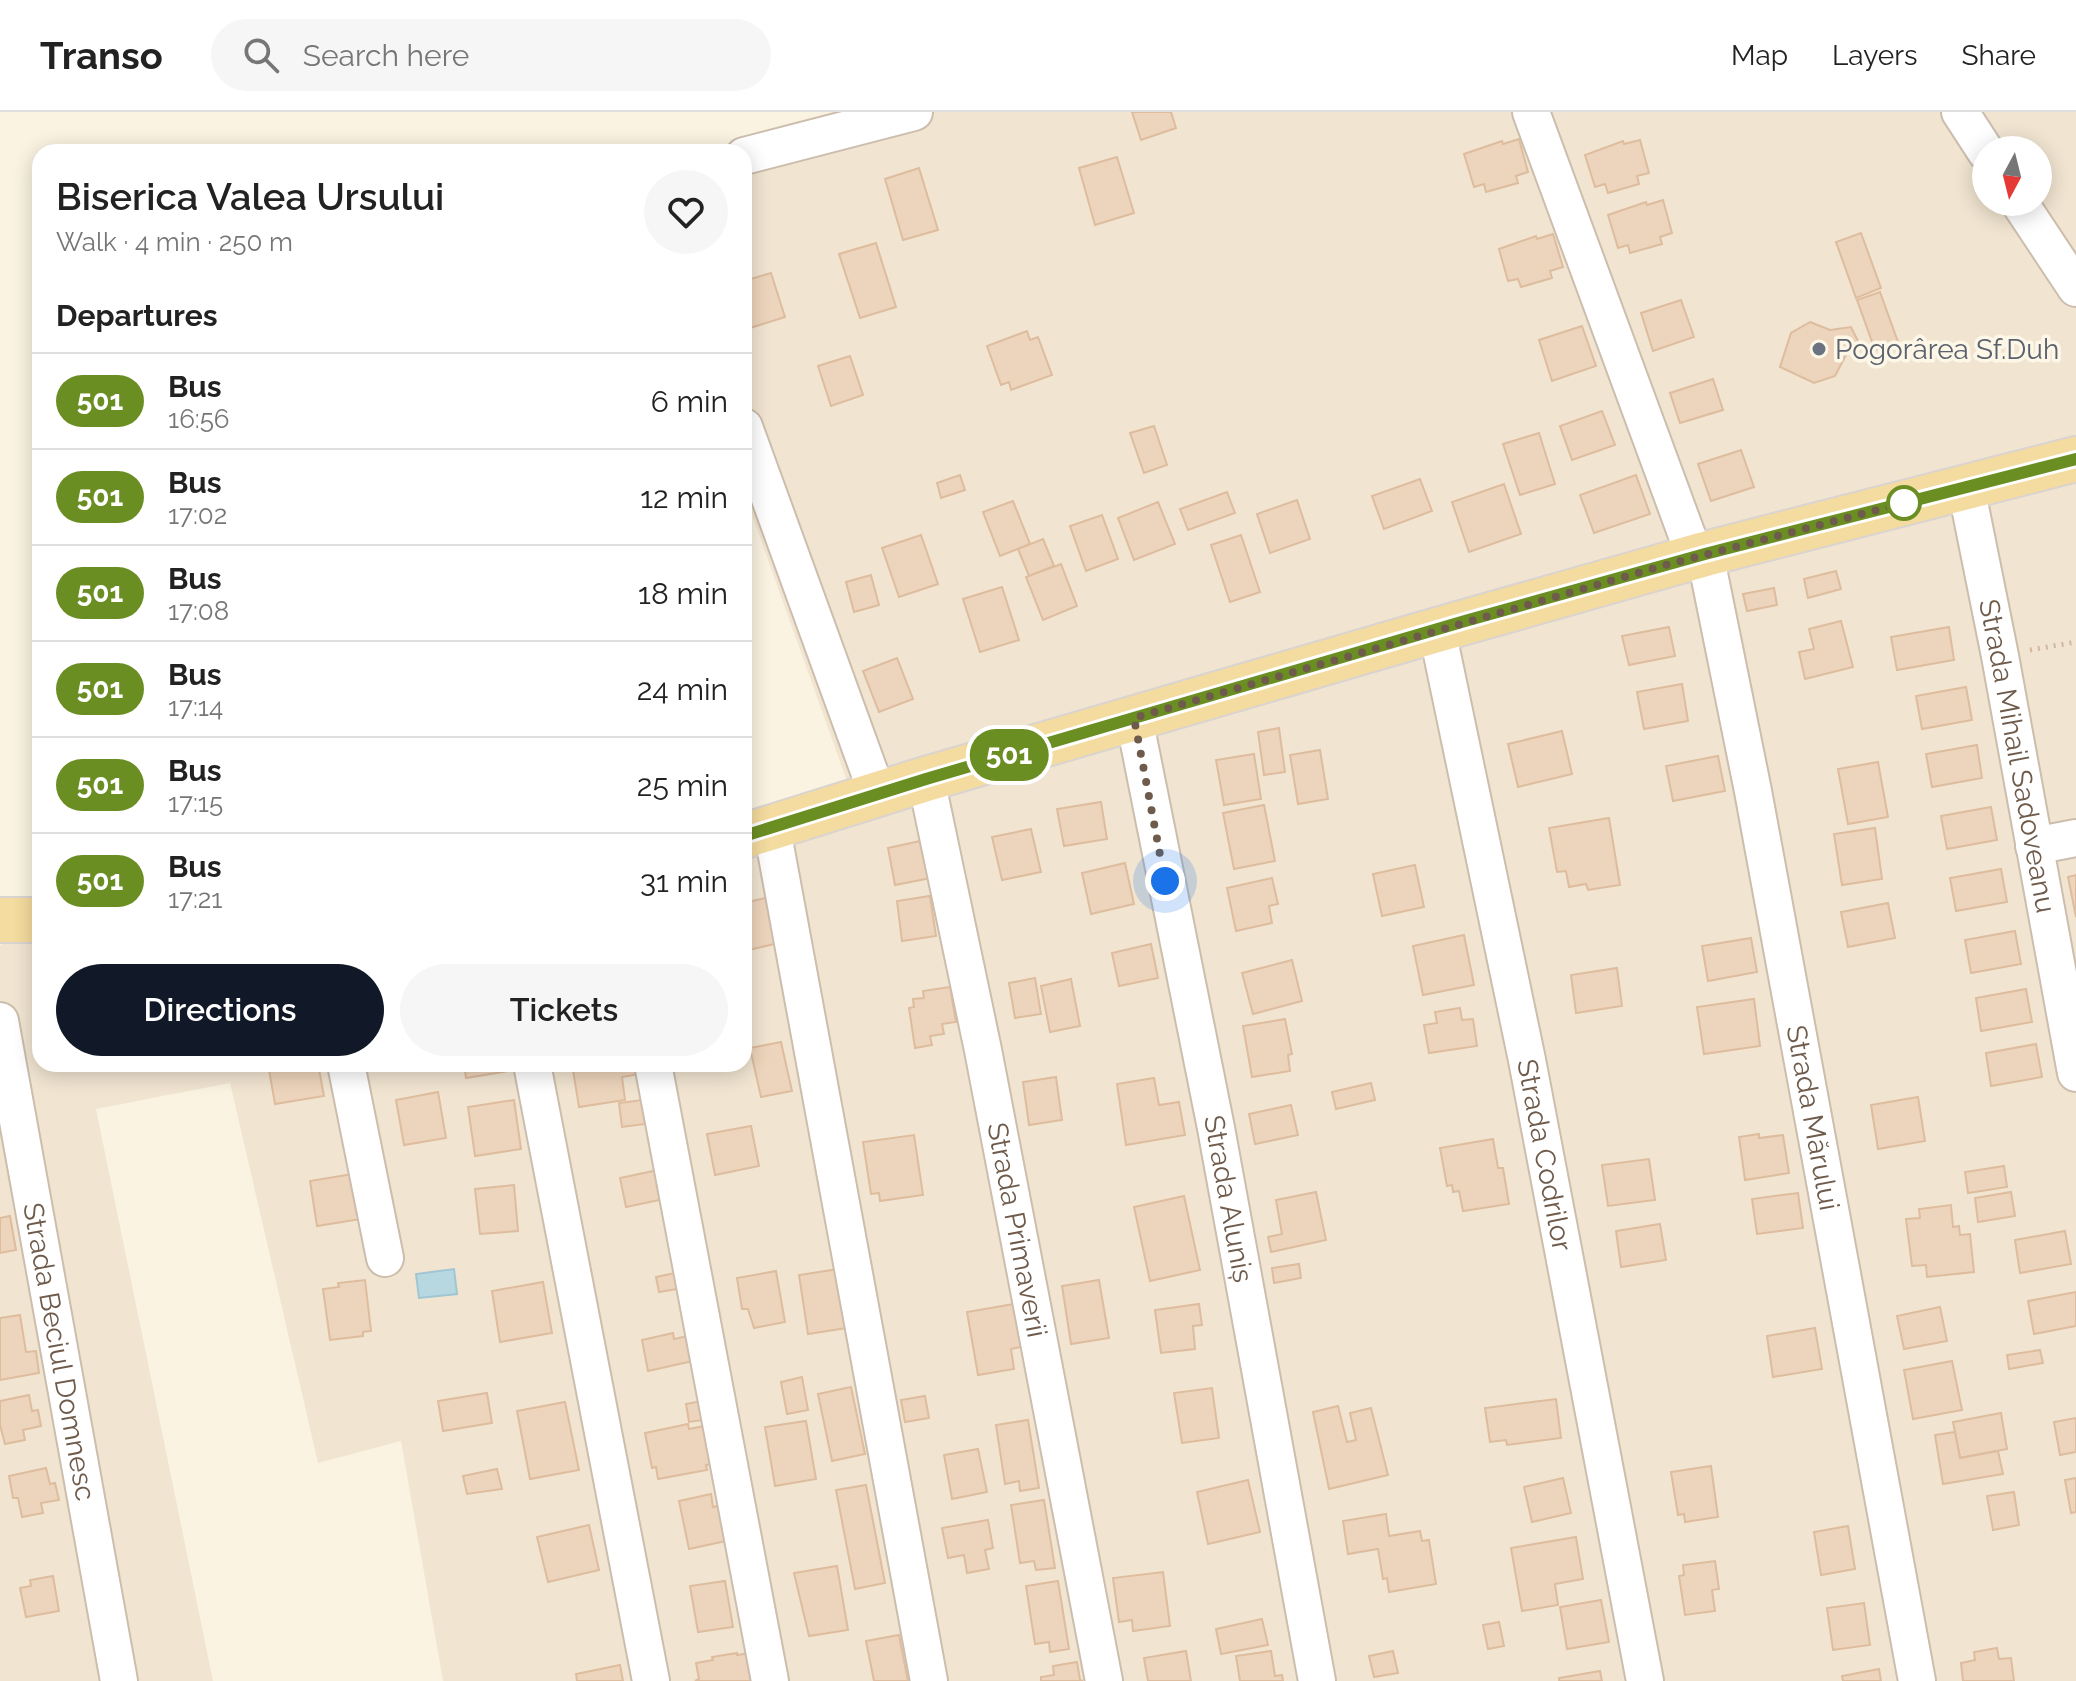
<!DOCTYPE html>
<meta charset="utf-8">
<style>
body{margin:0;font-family:Raleway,sans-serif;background:#f6f6f6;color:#222;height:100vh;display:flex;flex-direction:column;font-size:30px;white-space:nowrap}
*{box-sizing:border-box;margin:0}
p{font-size:26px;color:#767676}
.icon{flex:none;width:44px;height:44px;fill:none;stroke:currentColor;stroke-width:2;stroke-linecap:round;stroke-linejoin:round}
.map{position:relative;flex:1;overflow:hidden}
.sheet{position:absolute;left:32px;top:32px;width:720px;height:928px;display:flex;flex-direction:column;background:#fff;border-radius:24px;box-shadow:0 4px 20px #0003}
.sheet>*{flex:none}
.badge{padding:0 16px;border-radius:26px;font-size:28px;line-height:52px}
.needle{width:52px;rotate:187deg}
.fabs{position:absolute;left:1972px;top:24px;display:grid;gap:16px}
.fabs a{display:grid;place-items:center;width:80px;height:80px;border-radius:50%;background:#fff;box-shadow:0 4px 20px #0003;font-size:40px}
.you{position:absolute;width:40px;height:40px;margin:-20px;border:6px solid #fff;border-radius:50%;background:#1a73e8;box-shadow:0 0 0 12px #1a73e833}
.map>.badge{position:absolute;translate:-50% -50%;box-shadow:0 0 0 4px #fff}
h2{padding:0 24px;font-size:30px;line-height:72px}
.round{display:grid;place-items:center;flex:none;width:84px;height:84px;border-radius:42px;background:#f6f6f6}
.summary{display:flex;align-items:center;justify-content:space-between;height:136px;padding:0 24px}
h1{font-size:38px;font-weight:600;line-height:60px}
.action{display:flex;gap:16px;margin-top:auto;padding:16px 24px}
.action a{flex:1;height:92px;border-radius:48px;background:#111827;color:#fff;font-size:32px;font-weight:600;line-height:92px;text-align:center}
.action a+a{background:#f6f6f6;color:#222}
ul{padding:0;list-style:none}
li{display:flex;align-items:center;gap:24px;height:96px;padding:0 24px;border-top:2px solid #e0e0e0}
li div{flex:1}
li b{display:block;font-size:30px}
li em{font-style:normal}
li .badge{min-width:88px;font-weight:700;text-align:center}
header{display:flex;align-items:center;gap:48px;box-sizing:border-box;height:112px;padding:0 40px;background:#fff;border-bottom:2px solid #e0e0e0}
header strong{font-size:38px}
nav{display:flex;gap:44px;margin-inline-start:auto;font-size:28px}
.search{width:560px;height:72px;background:#f6f6f6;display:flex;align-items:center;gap:20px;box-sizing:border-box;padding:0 28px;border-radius:44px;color:#767676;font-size:30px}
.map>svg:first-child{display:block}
</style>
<header>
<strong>Transo</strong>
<div class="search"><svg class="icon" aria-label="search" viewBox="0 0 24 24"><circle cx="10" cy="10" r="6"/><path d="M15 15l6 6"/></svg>Search here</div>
<nav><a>Map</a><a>Layers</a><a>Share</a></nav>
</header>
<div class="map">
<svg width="2076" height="1569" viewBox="0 0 2076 1569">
<rect width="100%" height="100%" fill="#faf3e2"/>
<path fill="#f1e5d1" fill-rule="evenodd" d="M 884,0 L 2076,0 L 2076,1569 L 443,1569 L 401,1329 L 318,1351 L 230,971 L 96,997 L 213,1569 L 0,1569 L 0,834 L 40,797 L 40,952 L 744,952 L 744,703 L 847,669 L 744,381 L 744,40 ZM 1986,38 L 2038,38 L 2038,90 L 1986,90 Z"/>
<polygon fill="#b8d8e1" stroke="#9fc6d2" stroke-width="2" points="454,1157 457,1182 419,1186 416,1162"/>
<g fill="#edd4bc" stroke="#debc9e" stroke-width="2">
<polygon points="1132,0 1171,0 1176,16 1141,28"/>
<polygon points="1519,27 1528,60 1516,64 1518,71 1486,80 1484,72 1474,75 1464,42 1502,29 1503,32"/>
<polygon points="1640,28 1649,61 1637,64 1639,72 1608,81 1605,72 1595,75 1585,43 1623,29 1624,32"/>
<polygon points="1117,45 1134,101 1095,113 1079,56"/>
<polygon points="919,56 938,118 903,128 885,67"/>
<polygon points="1663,88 1672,121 1660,125 1662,132 1630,141 1628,133 1618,136 1608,103 1646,90 1647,93"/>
<polygon points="1861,121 1881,176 1856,186 1836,130"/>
<polygon points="1553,122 1563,155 1550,159 1552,166 1521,175 1518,167 1508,169 1499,137 1536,124 1537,127"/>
<polygon points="876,131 896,195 860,206 839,142"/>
<polygon points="771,161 785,205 747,217 744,206 744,169"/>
<polygon points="1880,180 1898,230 1875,238 1857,188"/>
<polygon points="1681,188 1694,225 1653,239 1641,201"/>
<polygon points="1810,210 1830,218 1851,215 1859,231 1846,243 1835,264 1814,271 1780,255 1791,221"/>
<polygon points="1582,214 1596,254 1552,269 1539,228"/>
<polygon points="1027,219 1030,228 1038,225 1052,263 1011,278 1009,270 1001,273 987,234"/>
<polygon points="850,244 863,283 831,294 818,254"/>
<polygon points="1713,267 1723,298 1680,311 1670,281"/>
<polygon points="1602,299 1615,333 1572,348 1560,314"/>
<polygon points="1154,314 1167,353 1144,361 1130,321"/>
<polygon points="1539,321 1555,372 1520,383 1503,332"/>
<polygon points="1741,338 1754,375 1711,389 1698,352"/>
<polygon points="960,363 965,378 941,386 937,371"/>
<polygon points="1636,363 1650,402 1594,421 1580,383"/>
<polygon points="1420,367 1432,399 1384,417 1372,384"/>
<polygon points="1504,372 1521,422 1469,440 1452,390"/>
<polygon points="1227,380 1235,401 1188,418 1180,397"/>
<polygon points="1297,388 1310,427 1270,441 1257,402"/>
<polygon points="1013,389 1030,432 1000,444 983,400"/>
<polygon points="1158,390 1175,432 1134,448 1118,406"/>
<polygon points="1102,403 1118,447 1086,459 1070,414"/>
<polygon points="921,423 938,472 899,485 882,436"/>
<polygon points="1241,423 1260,480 1230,490 1211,433"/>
<polygon points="1043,427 1054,454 1029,464 1018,437"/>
<polygon points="1061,452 1077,494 1043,508 1026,465"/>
<polygon points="1836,459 1841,477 1808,486 1804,467"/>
<polygon points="871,463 879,493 854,500 846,470"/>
<polygon points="1002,475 1019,528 980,540 963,487"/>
<polygon points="1774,476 1777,493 1747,499 1743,482"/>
<polygon points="1841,509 1853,555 1805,567 1799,540 1814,537 1809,517"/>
<polygon points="1669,515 1675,544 1629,553 1622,524"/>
<polygon points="1949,515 1954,548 1897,558 1891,525"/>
<polygon points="897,546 913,587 879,600 863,559"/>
<polygon points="1682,572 1688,609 1644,617 1637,580"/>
<polygon points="1966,575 1972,608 1922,617 1916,584"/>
<polygon points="1279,616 1285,660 1264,663 1258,620"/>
<polygon points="1562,619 1572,662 1518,675 1508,632"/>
<polygon points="1977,633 1982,666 1932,675 1926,642"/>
<polygon points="1320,638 1328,687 1298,692 1290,643"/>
<polygon points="1254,642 1261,687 1224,693 1216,648"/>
<polygon points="1718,644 1725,679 1673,689 1666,654"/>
<polygon points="1878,650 1888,705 1848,712 1838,657"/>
<polygon points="1101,690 1107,727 1064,734 1057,697"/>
<polygon points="1264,693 1275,749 1234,757 1223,701"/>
<polygon points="1991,695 1997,728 1947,737 1941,704"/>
<polygon points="1609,706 1620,773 1588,778 1586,772 1569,775 1566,759 1557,760 1549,716"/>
<polygon points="1875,716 1882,767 1842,773 1834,722"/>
<polygon points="1031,717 1041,760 1002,768 992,725"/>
<polygon points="920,729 923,743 926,742 931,766 895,773 888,736"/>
<polygon points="1125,751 1134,792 1091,802 1082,761"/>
<polygon points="1415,753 1424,795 1382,804 1373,762"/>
<polygon points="2001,757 2007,790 1956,799 1950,766"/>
<polygon points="2076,763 2076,805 2068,765"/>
<polygon points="1272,766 1278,792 1269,794 1272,811 1236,819 1227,776"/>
<polygon points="930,784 936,824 902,829 897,789"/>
<polygon points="769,785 779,831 744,839 744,791"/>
<polygon points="1888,791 1895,826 1848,835 1841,800"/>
<polygon points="2015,819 2021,852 1971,861 1965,828"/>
<polygon points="1464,823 1474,873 1423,883 1413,834"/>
<polygon points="1751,826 1757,860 1708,869 1702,834"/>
<polygon points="1151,832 1158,866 1119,874 1112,841"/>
<polygon points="1292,848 1302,889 1253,902 1242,861"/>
<polygon points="1617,856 1622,894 1576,901 1571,863"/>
<polygon points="1035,866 1041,902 1015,906 1009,871"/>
<polygon points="1071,867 1080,914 1050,920 1041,874"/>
<polygon points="950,875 956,910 942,912 944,922 930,924 932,933 915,936 909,896 914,895 913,887 924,886 923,879"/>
<polygon points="2026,877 2032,910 1981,919 1976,886"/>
<polygon points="1754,887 1760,934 1704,942 1697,895"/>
<polygon points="1460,896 1462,908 1473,907 1477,934 1429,941 1424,913 1437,911 1435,900"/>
<polygon points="1285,907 1292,942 1288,943 1290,959 1252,965 1243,914"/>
<polygon points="781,930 792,979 761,985 750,936"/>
<polygon points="2036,932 2042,965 1991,974 1986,941"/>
<polygon points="268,952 318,952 324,984 275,992"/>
<polygon points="464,952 513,952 514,958 466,966"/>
<polygon points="572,952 638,952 640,962 622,965 625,988 579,995"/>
<polygon points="1056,965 1062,1008 1029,1013 1023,970"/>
<polygon points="1154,966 1159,993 1179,990 1185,1023 1126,1033 1117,972"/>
<polygon points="1371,971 1375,988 1336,997 1332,980"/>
<polygon points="438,980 446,1026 404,1033 396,988"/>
<polygon points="1918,985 1925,1029 1878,1037 1871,993"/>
<polygon points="514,988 521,1037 475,1044 468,995"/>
<polygon points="642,988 645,1012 622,1015 619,991"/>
<polygon points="1291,993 1298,1023 1255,1032 1249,1002"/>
<polygon points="751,1014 759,1054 715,1063 707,1022"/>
<polygon points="1759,1022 1759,1026 1783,1023 1789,1061 1745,1068 1739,1025"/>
<polygon points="914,1023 923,1083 880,1089 879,1081 871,1082 863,1030"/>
<polygon points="1493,1027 1498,1056 1503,1056 1509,1092 1463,1099 1459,1079 1453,1080 1452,1073 1447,1074 1440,1036"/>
<polygon points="1649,1047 1655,1088 1608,1094 1602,1053"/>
<polygon points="2004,1054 2007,1075 1968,1081 1965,1060"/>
<polygon points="658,1058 664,1087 626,1095 620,1066"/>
<polygon points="353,1062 361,1107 317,1114 310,1069"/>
<polygon points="514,1073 518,1119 480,1122 475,1077"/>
<polygon points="1316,1080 1326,1128 1271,1140 1268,1125 1282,1122 1276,1088"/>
<polygon points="2011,1080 2015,1104 1978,1110 1975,1086"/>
<polygon points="1798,1081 1803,1116 1757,1122 1752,1087"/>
<polygon points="1184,1084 1200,1158 1150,1169 1134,1095"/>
<polygon points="1951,1093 1953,1115 1959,1114 1960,1123 1970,1122 1974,1160 1927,1165 1926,1153 1912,1154 1906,1107 1920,1106 1919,1097"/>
<polygon points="10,1104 16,1138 0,1141 0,1106"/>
<polygon points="1660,1112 1666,1148 1621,1155 1616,1119"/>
<polygon points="2065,1119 2071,1152 2020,1161 2015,1128"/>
<polygon points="1299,1152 1301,1166 1274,1171 1272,1156"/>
<polygon points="839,1157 847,1216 808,1222 799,1163"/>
<polygon points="776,1159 785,1210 754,1216 748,1197 742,1197 737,1166"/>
<polygon points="680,1160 683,1176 659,1180 656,1165"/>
<polygon points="365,1168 371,1219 363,1220 363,1224 330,1228 323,1177 339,1175 338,1171"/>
<polygon points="1099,1168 1109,1226 1071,1232 1062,1174"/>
<polygon points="543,1170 552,1221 500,1230 492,1179"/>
<polygon points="2076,1180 2076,1214 2034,1222 2028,1189"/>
<polygon points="1014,1192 1021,1235 1011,1237 1014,1257 978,1263 967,1200"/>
<polygon points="1199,1192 1202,1213 1193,1214 1195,1237 1161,1241 1155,1198"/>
<polygon points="1940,1195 1947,1229 1904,1237 1897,1204"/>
<polygon points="20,1203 26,1240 36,1239 39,1261 0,1268 0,1206"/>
<polygon points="1815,1216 1822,1257 1773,1265 1767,1224"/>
<polygon points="673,1221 674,1227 688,1224 693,1249 648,1259 642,1228"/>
<polygon points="2040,1238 2043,1251 2009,1257 2007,1243"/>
<polygon points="1952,1249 1962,1298 1913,1307 1904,1258"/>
<polygon points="802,1265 808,1298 787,1302 781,1270"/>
<polygon points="851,1275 865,1342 832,1349 818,1282"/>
<polygon points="1212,1276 1219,1326 1182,1331 1174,1281"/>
<polygon points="487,1281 492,1311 443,1319 438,1289"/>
<polygon points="29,1283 32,1299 38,1298 41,1314 23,1318 25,1328 5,1332 0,1313 0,1289"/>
<polygon points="925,1284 929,1306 905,1310 901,1288"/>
<polygon points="1556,1287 1561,1326 1507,1333 1506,1328 1490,1330 1485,1296"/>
<polygon points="708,1288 711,1307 689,1310 686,1292"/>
<polygon points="565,1290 579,1358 530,1367 517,1299"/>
<polygon points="1338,1294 1347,1330 1356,1328 1350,1301 1371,1296 1388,1363 1329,1377 1313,1300"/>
<polygon points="2001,1301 2007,1337 1960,1346 1953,1310"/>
<polygon points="2076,1306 2076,1340 2060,1343 2054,1310"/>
<polygon points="1028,1308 1039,1376 1020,1379 1019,1369 1005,1372 996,1313"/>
<polygon points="806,1309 816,1367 775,1374 765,1315"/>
<polygon points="688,1312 689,1317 704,1314 712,1352 706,1353 707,1358 658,1367 656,1355 652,1356 645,1321"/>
<polygon points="1955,1320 1960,1346 1998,1339 2003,1362 1943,1372 1935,1323"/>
<polygon points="978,1337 987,1380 952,1387 944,1343"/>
<polygon points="1711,1354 1718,1405 1685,1410 1684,1402 1678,1403 1671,1360"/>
<polygon points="46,1356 50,1372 55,1371 59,1388 41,1391 43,1401 22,1405 18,1386 13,1386 9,1364"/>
<polygon points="497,1357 502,1377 467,1382 463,1364"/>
<polygon points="1563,1366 1571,1401 1532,1410 1524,1375"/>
<polygon points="2076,1366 2076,1400 2071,1401 2065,1368"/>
<polygon points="1248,1368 1260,1420 1208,1432 1197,1380"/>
<polygon points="866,1373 885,1471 855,1477 836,1378"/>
<polygon points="2014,1380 2019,1413 1993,1418 1987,1384"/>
<polygon points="711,1382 713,1395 718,1394 726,1429 689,1437 679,1389"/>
<polygon points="1044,1388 1055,1456 1036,1458 1034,1449 1020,1451 1011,1393"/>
<polygon points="1386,1402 1389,1424 1420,1419 1422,1429 1429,1428 1436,1472 1389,1480 1387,1466 1383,1467 1378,1437 1348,1442 1343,1409"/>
<polygon points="988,1408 993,1436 985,1438 989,1457 967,1461 964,1443 948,1446 942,1416"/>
<polygon points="589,1413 599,1458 548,1470 537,1425"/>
<polygon points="1848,1414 1855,1457 1821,1463 1814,1420"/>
<polygon points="1576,1425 1583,1467 1555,1472 1558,1493 1522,1499 1511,1436"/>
<polygon points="1715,1449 1719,1477 1712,1478 1715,1499 1685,1503 1679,1464 1684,1463 1683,1453"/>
<polygon points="837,1454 848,1518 809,1524 794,1461"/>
<polygon points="1163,1460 1170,1514 1133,1519 1132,1508 1119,1510 1113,1466"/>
<polygon points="53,1464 59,1499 26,1505 20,1476 31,1474 30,1468"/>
<polygon points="725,1469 733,1515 698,1520 690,1474"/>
<polygon points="1058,1469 1069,1537 1050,1540 1049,1530 1035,1532 1026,1474"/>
<polygon points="1601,1488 1609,1530 1567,1537 1560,1495"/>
<polygon points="1864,1491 1870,1533 1833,1538 1827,1496"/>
<polygon points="1262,1507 1268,1533 1221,1542 1216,1517"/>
<polygon points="1499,1510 1504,1534 1488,1537 1483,1513"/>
<polygon points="899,1523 908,1569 874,1569 866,1529"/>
<polygon points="1997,1536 1999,1547 2011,1546 2014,1569 1963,1569 1961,1551 1975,1548 1974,1540"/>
<polygon points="1186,1539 1191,1569 1148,1569 1144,1546"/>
<polygon points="1271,1539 1275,1564 1282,1563 1283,1569 1240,1569 1236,1544"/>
<polygon points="1393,1539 1398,1561 1374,1565 1369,1544"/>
<polygon points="737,1541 737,1543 751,1541 756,1569 695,1569 699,1567 696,1551 713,1548 712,1545"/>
<polygon points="1077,1550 1080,1568 1083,1569 1041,1569 1041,1565 1054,1563 1053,1554"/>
<polygon points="620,1553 623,1569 577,1569 576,1562"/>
<polygon points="1879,1557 1881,1569 1843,1569 1842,1564"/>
<polygon points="1600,1559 1602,1569 1559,1569 1559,1566"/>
</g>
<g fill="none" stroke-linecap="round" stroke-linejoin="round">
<defs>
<g id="minor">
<polyline points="1531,0 1695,445"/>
<polyline points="1960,0 1986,40"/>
<polyline points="744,44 914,0"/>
<polyline points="2019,90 2076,176"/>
<polyline points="744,315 877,681"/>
<path id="s1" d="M 1966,375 L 2000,544 L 2076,961"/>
<path id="s2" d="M 1705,442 L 1753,679 L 1917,1569"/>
<path id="s3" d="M 1437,518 L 1527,948 L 1645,1569"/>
<path id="s4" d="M 1134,606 L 1216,1016 L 1317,1569"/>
<path id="s5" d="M 926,667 L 983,938 L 1104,1569"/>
<polyline points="772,717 929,1569"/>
<polyline points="2034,734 2076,726"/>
<path id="s6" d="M 0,909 L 119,1569"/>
<polyline points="346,952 385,1146"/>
<polyline points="532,952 651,1569"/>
<polyline points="653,952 770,1569"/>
</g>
<g id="major">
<polyline points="744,724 926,667 1437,518 1705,442 2076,347"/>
<polyline points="0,808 40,808"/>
</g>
</defs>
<use href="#minor" stroke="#ccbdad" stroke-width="40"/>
<use href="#major" stroke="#dad4d0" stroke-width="48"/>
<polyline stroke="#d1b79f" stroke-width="5" stroke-dasharray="2 6" stroke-linecap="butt" points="2030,538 2076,530"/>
<use href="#minor" stroke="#fff" stroke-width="36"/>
<use href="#major" stroke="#f4db9f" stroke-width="44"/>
</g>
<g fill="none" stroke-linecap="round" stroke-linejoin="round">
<defs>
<polyline id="line" points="744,724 926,667 1465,509 1705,442 2076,347"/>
</defs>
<use href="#line" stroke="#fff" stroke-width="18"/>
<use href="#line" stroke="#6b8e23" stroke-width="12"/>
<polyline stroke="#6f5b4b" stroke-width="8" stroke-dasharray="0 14.4" points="1165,769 1134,606 1666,453 1908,390 1904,391"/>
</g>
<circle fill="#6b7280" stroke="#fdf7e7" stroke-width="3" cx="1819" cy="237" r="8"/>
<circle fill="#fff" stroke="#6b8e23" stroke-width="4" cx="1904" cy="391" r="16"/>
<g text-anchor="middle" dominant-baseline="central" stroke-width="7" stroke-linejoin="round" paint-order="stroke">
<g font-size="28" fill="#5b616d" stroke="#fdf7e7" text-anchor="start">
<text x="1835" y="237">Pogorârea Sf.Duh</text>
</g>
<g font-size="28" fill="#6f5b4b" stroke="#fdf7e7">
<text stroke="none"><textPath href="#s1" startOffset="274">Strada Mihail Sadoveanu</textPath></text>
<text stroke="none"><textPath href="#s2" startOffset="574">Strada Mărului</textPath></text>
<text stroke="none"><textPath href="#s3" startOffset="536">Strada Codrilor</textPath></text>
<text stroke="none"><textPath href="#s4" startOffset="490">Strada Aluniș</textPath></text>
<text stroke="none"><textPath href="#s5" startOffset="460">Strada Primaverii</textPath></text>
<text stroke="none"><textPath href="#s6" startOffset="336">Strada Beciul Domnesc</textPath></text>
</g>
</g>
</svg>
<div class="fabs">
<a><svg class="needle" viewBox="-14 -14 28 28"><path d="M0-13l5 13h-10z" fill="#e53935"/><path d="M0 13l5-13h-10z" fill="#767676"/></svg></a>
</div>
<div class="you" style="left:1165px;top:769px"></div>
<b class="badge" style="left:1009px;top:643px;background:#6b8e23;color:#fff">501</b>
<section class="sheet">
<div class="summary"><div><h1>Biserica Valea Ursului</h1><p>Walk · 4 min · 250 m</p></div><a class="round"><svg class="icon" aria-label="heart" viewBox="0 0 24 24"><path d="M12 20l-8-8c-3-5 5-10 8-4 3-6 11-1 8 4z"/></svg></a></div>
<h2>Departures</h2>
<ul>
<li><span class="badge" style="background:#6b8e23;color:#fff">501</span><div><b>Bus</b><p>16:56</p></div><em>6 min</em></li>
<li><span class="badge" style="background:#6b8e23;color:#fff">501</span><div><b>Bus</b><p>17:02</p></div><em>12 min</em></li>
<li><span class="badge" style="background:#6b8e23;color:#fff">501</span><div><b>Bus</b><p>17:08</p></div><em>18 min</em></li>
<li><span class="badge" style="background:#6b8e23;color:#fff">501</span><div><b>Bus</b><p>17:14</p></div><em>24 min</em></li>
<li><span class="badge" style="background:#6b8e23;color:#fff">501</span><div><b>Bus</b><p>17:15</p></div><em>25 min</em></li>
<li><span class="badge" style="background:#6b8e23;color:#fff">501</span><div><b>Bus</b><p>17:21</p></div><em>31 min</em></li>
</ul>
<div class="action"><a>Directions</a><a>Tickets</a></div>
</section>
</div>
